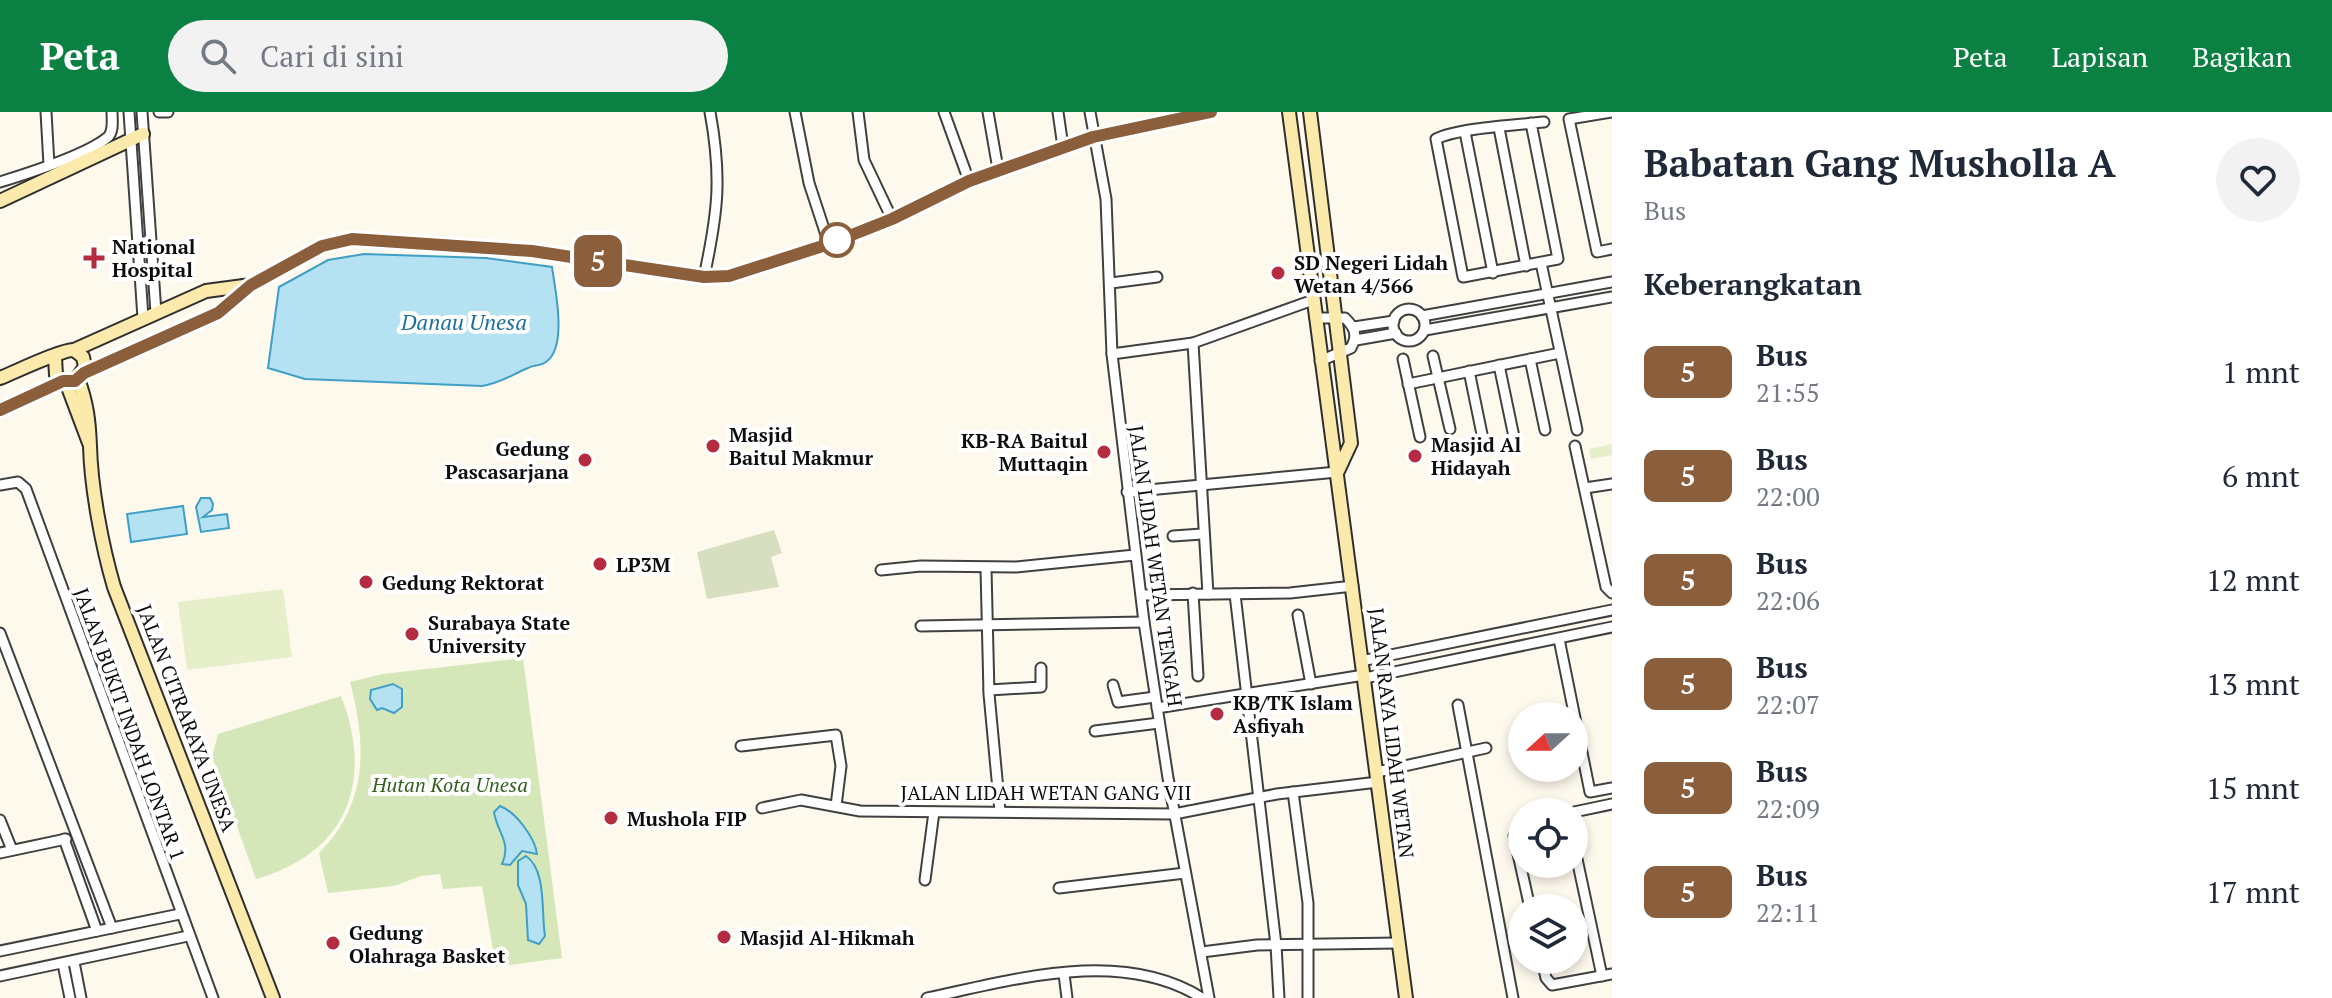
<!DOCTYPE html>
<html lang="id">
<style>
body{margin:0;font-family:"PT Serif",serif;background:#f2f2f3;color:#1f2937;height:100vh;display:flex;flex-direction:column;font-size:30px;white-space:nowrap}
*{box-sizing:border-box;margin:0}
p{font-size:26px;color:#747a83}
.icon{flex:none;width:44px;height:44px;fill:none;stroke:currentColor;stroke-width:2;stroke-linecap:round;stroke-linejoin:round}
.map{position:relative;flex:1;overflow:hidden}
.details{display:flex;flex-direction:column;background:#fff;width:720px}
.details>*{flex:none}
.badge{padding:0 16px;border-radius:12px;font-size:28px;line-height:52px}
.needle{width:52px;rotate:249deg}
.buttons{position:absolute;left:1508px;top:590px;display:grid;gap:16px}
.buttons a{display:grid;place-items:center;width:80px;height:80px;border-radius:50%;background:#fff;box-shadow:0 4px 12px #0003;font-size:40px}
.map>.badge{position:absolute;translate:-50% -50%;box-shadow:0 0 0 4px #fff}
h2{padding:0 32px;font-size:30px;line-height:72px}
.round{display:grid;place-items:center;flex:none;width:84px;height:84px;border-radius:42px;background:#f2f2f3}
.head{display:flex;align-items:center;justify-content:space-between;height:136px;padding:0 32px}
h1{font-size:38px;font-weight:600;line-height:60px}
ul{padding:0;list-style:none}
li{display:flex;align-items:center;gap:24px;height:104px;padding:0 32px}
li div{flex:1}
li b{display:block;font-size:30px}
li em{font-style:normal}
li .badge{min-width:88px;font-weight:700;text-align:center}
header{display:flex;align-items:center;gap:48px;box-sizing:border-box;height:112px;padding:0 40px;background:#0b8043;color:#fff}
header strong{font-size:38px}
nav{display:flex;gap:44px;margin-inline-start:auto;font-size:28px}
.search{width:560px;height:72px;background:#f2f2f3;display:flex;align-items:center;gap:20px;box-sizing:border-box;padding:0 28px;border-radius:44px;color:#747a83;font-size:30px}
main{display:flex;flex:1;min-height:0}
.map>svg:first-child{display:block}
</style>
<header>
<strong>Peta</strong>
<div class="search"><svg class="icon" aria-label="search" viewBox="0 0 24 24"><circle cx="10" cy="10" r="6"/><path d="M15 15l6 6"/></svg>Cari di sini</div>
<nav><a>Peta</a><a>Lapisan</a><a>Bagikan</a></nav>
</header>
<main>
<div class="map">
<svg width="1612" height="886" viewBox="0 0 1612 886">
<rect width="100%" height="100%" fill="#fef9ed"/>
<g fill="#d5e7b9">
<path d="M 523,546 L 562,846 L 496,855 L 482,774 L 443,777 L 440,762 L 421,764 L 394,774 L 328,781 L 319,741 C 368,692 367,634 350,570 L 382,562 Z"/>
<path d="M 341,584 C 374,669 348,741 256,767 L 212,645 L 218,622 Z"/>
</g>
<polygon fill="#d8dfc0" points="774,418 782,441 771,445 779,475 707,487 697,440"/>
<g fill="#e6eeca">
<polygon points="1612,332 1612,343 1591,347 1589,337"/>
<polygon points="283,477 292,545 187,558 178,490"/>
</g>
<g fill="#b4e2f3" stroke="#3f9fc6" stroke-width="2">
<path d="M 364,142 L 486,146 L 552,155 C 555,177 568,235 546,250 C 541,254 533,253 528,256 C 511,263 501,271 482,274 L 305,267 L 268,256 L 279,175 L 328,148 Z"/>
<polygon points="201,386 210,386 213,392 212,398 203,405 227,402 229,416 201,420 196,395"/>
<polygon points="183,394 187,422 131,430 127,402"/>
<polygon points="393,572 402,577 402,595 394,601 382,596 377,598 370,587 371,578"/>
<path d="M 500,694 C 516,700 535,726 537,742 L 522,739 L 510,753 L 502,752 C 512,730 497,721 494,700 Z"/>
<path d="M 526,744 C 547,758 541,801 545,824 L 539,832 L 528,828 L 526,792 L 518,773 L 518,749 Z"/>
</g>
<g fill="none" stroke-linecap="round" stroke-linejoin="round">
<defs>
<g id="street">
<polyline points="46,0 49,53"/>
<polyline points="129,0 143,206"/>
<polyline points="142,0 156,201"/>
<polyline points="159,0 168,0"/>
<polyline points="795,0 809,71 829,132"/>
<polyline points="858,0 864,48 892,107"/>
<polyline points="944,0 969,69"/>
<polyline points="988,0 998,57"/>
<polyline points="1058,0 1063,35"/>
<polyline points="1090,0 1106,87 1112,242 1144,510 1168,666 1209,886"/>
<polyline points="1612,0 1569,7 1597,140 1612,137"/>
<path d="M 1531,11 L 1558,147 L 1463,165 L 1436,27 C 1457,16 1518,13 1544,10"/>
<polyline points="1499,16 1526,154"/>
<polyline points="1465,20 1493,161"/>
<path d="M 0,70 C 26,62 88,42 108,25 C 114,19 112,8 112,0"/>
<polyline points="1541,151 1577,318"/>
<path d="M 704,165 C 718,100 722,65 710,0"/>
<polyline points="1111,171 1157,165"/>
<circle cx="1409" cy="213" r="16"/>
<polyline points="1422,204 1612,170"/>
<path d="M 1315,206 L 1345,206 C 1355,216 1358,223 1351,236 L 1320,249"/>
<polyline points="1354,215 1394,209"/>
<polyline points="1425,218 1612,185"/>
<polyline points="1356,228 1396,221"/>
<polyline points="1193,231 1208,482"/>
<polyline points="1112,242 1193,231 1313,188"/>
<polyline points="1433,244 1450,317"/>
<polyline points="1403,247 1420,325"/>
<polyline points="1530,247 1545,318"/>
<polyline points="1499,253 1514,325"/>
<polyline points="1469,259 1484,332"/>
<polyline points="1408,272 1560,241"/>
<polyline points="1575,334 1606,475 1612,481"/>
<polyline points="0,373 18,370 26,377 213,886"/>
<polyline points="1585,376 1612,372"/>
<polyline points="1127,380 1337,360"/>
<polyline points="1173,424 1202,422"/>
<polyline points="986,457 989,582 1000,699"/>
<polyline points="881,458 921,454 1016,455 1135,443"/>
<polyline points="1193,481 1198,564"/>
<polyline points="1235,482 1276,833 1279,886"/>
<polyline points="1142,483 1290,481 1353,474"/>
<polyline points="1298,503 1311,572"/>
<polyline points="921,514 1144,510"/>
<polyline points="0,521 112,816"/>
<polyline points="1559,527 1590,680 1612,676"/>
<polyline points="1361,549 1612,498"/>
<polyline points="1365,566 1612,515"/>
<polyline points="1113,573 1118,590 1155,585"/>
<polyline points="989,578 1041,575 1041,556"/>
<polyline points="1458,593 1513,886"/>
<polyline points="1157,596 1364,563"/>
<polyline points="1095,619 1159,611"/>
<polyline points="741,634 836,623 841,654 836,694"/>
<polyline points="1377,660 1486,636"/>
<polyline points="1293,680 1308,791 1308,886"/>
<polyline points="762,696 801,688 860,699 1174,702 1277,682 1378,670"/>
<polyline points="1574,700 1612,692"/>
<polyline points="0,708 12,738"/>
<polyline points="1522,713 1514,724 1530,796"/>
<polyline points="64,727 97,819"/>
<polyline points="1574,733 1602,864"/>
<polyline points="0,741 66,727"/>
<polyline points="925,768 934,700"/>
<polyline points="1059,776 1185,761"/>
<polyline points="0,839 180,802"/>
<polyline points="1202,840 1257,833 1399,831"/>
<polyline points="1542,848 1546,866 1552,873 1612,862"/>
<polyline points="74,850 81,886"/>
<polyline points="63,852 70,886"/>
<polyline points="1064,862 1067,886"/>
<polyline points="0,864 188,824"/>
<path d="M 927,886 C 1013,868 1121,835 1202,886"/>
</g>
<g id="secondary">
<polyline points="1289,0 1406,886"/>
<polyline points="1310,0 1351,331 1338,359"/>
<polyline points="0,89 143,22"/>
<polyline points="55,246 56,263 63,269 75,269 85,255 83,245 74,238"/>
<polyline points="84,261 218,201 251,173 322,134 352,127 532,139 704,165 729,164 829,132 892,107 969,69 1093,25 1211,0"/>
<path d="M 0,266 C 15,260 63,237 74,238 L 206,179 L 251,173"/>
<path d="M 78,267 C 87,291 89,309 90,334 C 91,376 102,434 114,475 L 273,886"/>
<polyline points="66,270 89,331"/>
<polyline points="0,298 63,269"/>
</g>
</defs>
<use href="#street" stroke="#404040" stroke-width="13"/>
<use href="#secondary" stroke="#2f2f2f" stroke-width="16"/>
<use href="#street" stroke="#fff" stroke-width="9"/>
<use href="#secondary" stroke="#fbeaab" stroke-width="12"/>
</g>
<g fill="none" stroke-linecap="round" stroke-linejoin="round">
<defs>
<polyline id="line" points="0,298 63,269 75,269 84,261 218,201 251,173 322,134 352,127 532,139 704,165 729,164 829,132 892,107 969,69 1093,25 1211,0"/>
</defs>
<use href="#line" stroke="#fff" stroke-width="18"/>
<use href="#line" stroke="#8b5e3c" stroke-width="12"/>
</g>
<circle fill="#fff" stroke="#8b5e3c" stroke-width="4" cx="837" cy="128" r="16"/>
<g fill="#b52c41" stroke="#fff" stroke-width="3">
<path d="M90 134h8v8h8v8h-8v8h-8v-8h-8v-8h8z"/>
<circle cx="1278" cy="161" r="8"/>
<circle cx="713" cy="334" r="8"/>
<circle cx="1104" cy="340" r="8"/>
<circle cx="1415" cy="344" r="8"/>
<circle cx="585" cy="348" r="8"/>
<circle cx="600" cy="452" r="8"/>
<circle cx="366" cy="470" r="8"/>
<circle cx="412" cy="522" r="8"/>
<circle cx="1217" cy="602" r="8"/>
<circle cx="611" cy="706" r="8"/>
<circle cx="724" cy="825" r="8"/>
<circle cx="333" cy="831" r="8"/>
</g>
<g text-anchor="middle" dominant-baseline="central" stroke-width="8" stroke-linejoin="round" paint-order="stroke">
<g font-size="20" font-weight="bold" fill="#0d0d0d" stroke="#fff" text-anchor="start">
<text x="112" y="134">National<tspan x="112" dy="23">Hospital</tspan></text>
<text x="1294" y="150">SD Negeri Lidah<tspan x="1294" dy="23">Wetan 4/566</tspan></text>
<text x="729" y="322">Masjid<tspan x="729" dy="23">Baitul Makmur</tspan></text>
<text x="1088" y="328" text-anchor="end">KB-RA Baitul<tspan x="1088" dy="23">Muttaqin</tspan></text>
<text x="1431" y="332">Masjid Al<tspan x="1431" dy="23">Hidayah</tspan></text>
<text x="569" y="336" text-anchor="end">Gedung<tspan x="569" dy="23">Pascasarjana</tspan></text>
<text x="616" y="452">LP3M</text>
<text x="382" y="470">Gedung Rektorat</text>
<text x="428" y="510">Surabaya State<tspan x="428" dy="23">University</tspan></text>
<text x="1233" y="590">KB/TK Islam<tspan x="1233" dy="23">Asfiyah</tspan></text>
<text x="627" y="706">Mushola FIP</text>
<text x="349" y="820">Gedung<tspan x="349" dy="23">Olahraga Basket</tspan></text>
<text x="740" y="825">Masjid Al-Hikmah</text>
</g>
<g font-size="20" fill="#0d0d0d" stroke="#fff">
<text transform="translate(1156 454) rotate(82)">JALAN LIDAH WETAN TENGAH</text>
<text transform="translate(187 606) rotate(69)">JALAN CITRARAYA UNESA</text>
<text transform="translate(130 612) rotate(70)">JALAN BUKIT INDAH LONTAR 1</text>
<text transform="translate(1392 621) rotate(83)">JALAN RAYA LIDAH WETAN</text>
<text x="1046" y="680">JALAN LIDAH WETAN GANG VII</text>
</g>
<g font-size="20" font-style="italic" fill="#356120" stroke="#fff">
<text x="450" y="672">Hutan Kota Unesa</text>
</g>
<g font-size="22" font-style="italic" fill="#1c6f98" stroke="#fff">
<text x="464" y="209">Danau Unesa</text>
</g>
</g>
</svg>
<div class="buttons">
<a><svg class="needle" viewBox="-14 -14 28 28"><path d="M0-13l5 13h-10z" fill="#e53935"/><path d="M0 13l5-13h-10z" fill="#747a83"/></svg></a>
<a><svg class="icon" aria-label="locate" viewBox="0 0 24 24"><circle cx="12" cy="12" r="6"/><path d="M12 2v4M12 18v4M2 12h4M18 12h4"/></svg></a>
<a><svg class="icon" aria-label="layers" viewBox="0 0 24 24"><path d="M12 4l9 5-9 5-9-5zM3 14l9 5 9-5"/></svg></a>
</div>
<b class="badge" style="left:598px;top:149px;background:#8b5e3c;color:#fff">5</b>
</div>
<section class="details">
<div class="head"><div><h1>Babatan Gang Musholla A</h1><p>Bus</p></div><a class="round"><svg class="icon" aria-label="heart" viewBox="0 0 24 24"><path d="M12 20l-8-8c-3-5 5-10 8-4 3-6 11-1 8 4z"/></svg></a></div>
<h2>Keberangkatan</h2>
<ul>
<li><span class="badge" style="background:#8b5e3c;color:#fff">5</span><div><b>Bus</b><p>21:55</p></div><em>1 mnt</em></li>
<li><span class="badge" style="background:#8b5e3c;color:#fff">5</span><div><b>Bus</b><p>22:00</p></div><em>6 mnt</em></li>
<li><span class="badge" style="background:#8b5e3c;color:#fff">5</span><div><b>Bus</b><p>22:06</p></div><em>12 mnt</em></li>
<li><span class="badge" style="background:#8b5e3c;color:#fff">5</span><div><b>Bus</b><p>22:07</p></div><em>13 mnt</em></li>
<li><span class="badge" style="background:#8b5e3c;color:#fff">5</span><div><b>Bus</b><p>22:09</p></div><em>15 mnt</em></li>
<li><span class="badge" style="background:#8b5e3c;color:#fff">5</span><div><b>Bus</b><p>22:11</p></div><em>17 mnt</em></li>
</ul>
</section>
</main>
